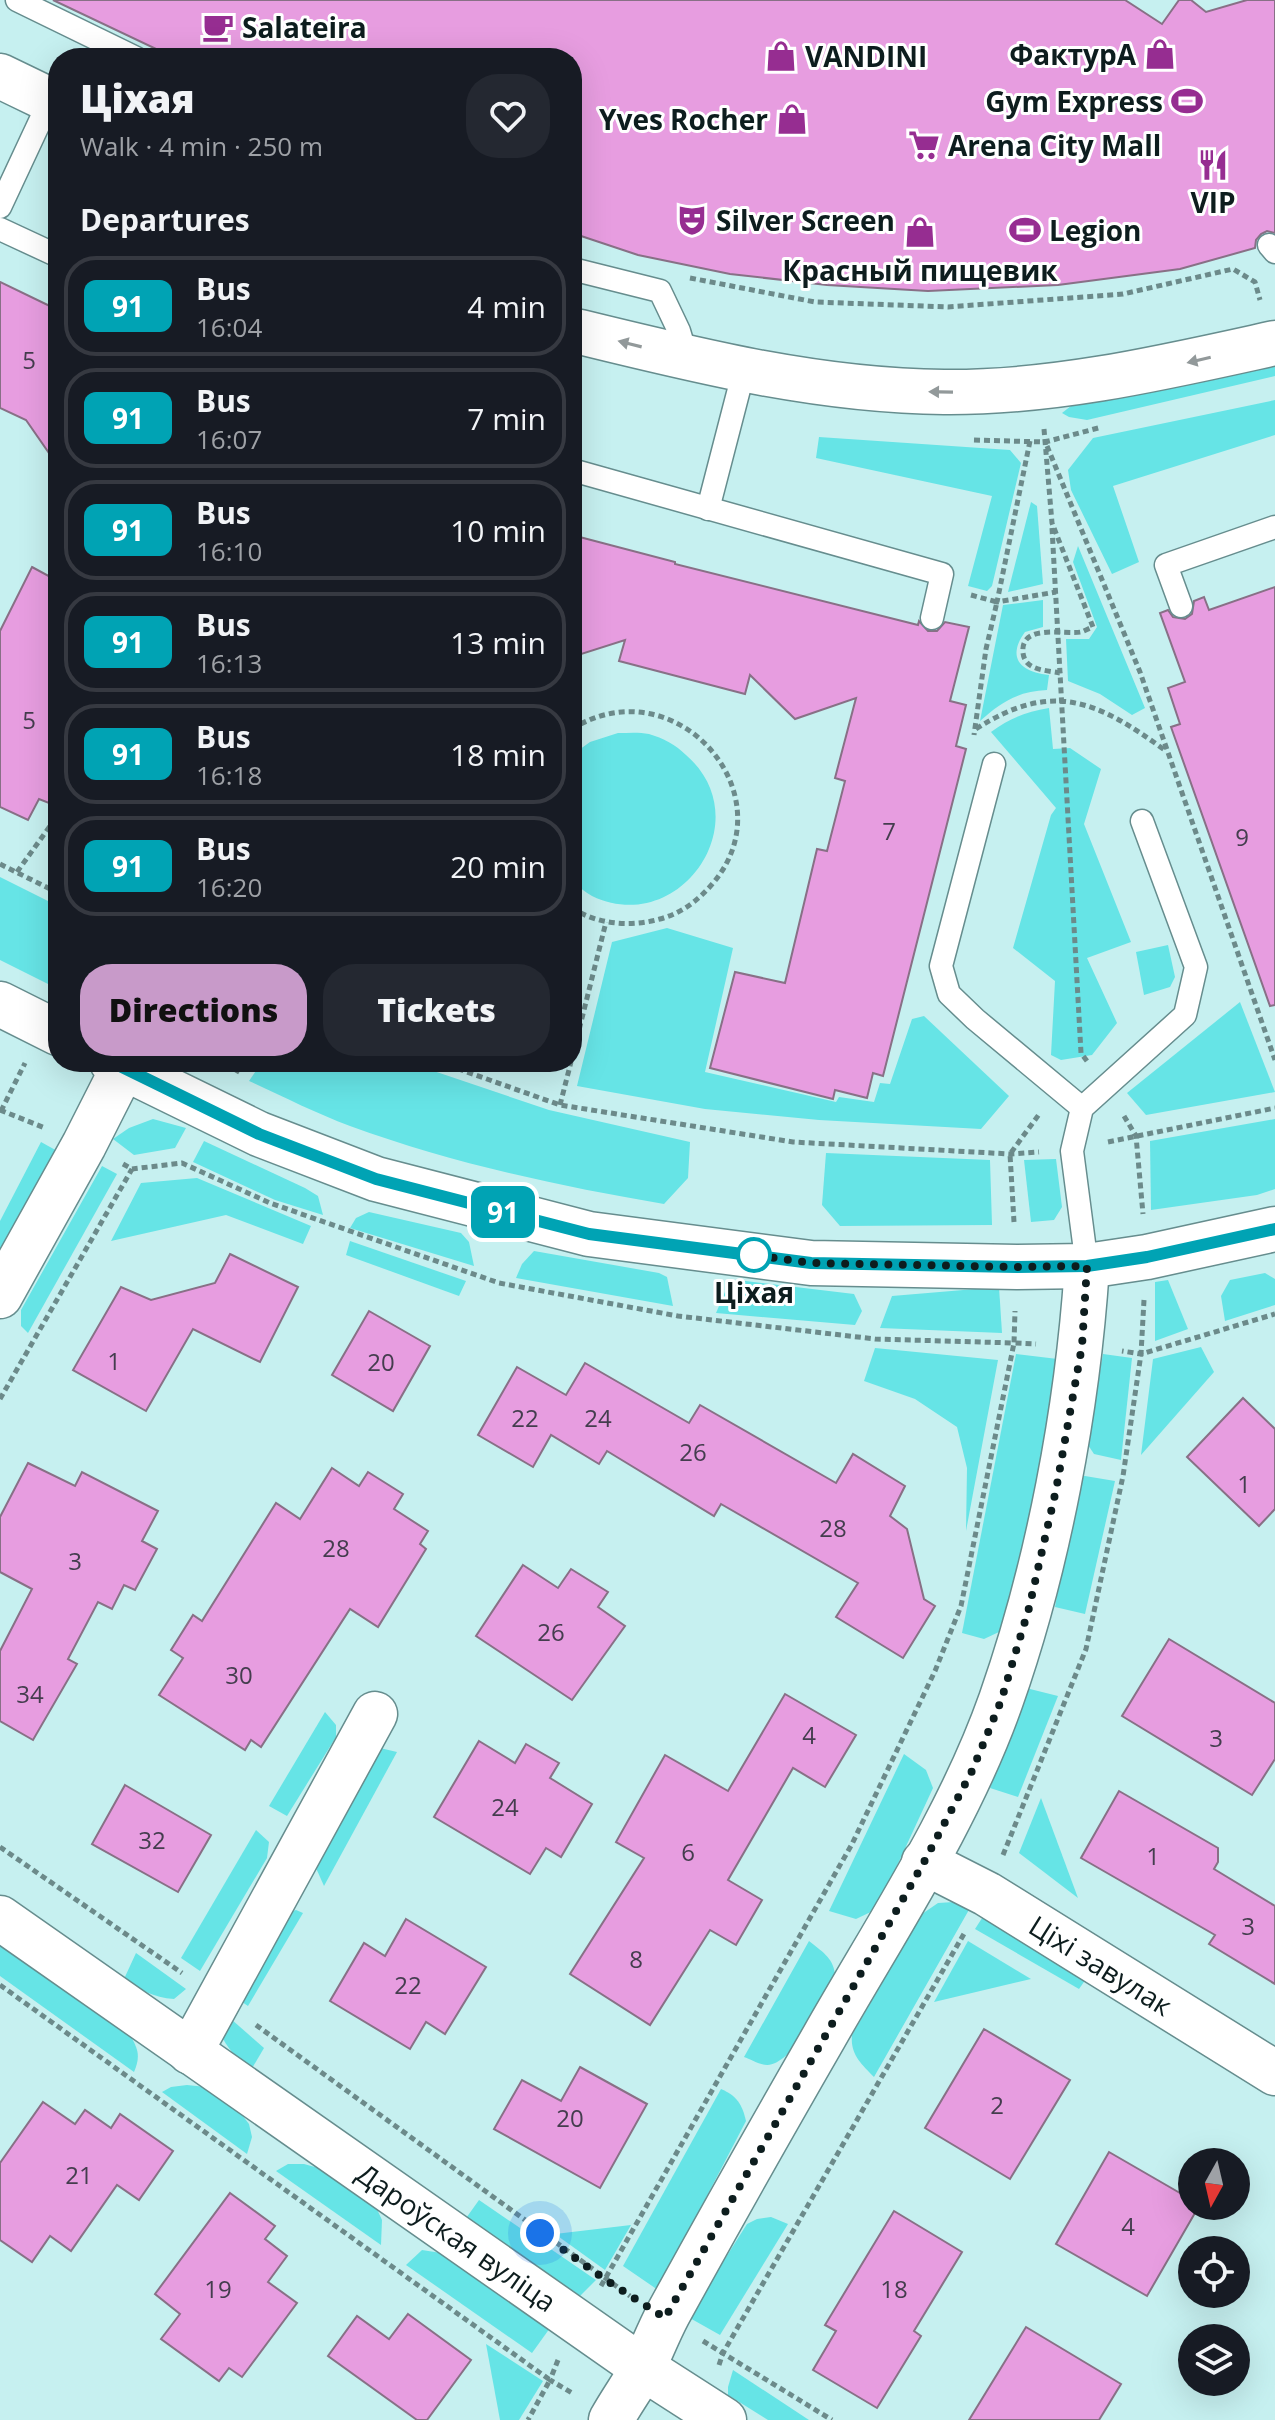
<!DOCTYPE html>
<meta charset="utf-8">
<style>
body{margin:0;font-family:"Open Sans",sans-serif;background:#242831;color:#f1f3f6;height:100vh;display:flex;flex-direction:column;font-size:30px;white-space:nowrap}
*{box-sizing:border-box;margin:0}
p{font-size:26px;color:#9ea1a6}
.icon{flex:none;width:44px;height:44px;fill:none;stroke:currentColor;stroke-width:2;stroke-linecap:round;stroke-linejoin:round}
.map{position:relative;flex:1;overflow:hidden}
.drawer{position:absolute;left:48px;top:48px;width:534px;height:1024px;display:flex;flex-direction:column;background:#171b24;border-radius:32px;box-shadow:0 8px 32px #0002}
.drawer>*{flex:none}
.badge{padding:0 16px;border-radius:12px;font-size:28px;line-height:52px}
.needle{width:52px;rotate:188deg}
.fabs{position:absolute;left:1178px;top:2148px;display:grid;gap:16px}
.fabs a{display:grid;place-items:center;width:72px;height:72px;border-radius:50%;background:#171b24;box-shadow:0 8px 32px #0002;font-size:40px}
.you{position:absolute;width:40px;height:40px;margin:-20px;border:6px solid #fff;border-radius:50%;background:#1a73e8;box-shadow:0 0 0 12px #1a73e833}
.map>.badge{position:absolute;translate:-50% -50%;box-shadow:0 0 0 4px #fff}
h2{padding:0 32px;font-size:30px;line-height:72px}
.round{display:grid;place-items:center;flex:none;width:84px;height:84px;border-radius:32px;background:#242831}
.summary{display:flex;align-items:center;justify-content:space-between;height:136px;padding:0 32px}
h1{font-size:38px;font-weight:800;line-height:60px}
.primary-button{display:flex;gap:16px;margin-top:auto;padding:16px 32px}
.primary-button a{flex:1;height:92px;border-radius:32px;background:#c89ac9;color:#111;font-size:32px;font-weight:800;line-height:92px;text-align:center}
.primary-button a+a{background:#242831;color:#f1f3f6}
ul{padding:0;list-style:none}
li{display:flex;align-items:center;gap:24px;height:100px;margin:0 16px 12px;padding:0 16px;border:4px solid #363941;border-radius:32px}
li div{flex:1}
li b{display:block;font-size:30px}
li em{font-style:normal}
li .badge{min-width:88px;font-weight:700;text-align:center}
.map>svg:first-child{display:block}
</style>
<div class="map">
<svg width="1275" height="2420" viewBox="0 0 1275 2420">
<rect width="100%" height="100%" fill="#c6f0f0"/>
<g fill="#66e4e6">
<polygon points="1275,360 1275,376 1087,420 1069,417 1062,413 1076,402"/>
<polygon points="1275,400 1275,435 1113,486 1139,562 1112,574 1071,490 1068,470 1093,438"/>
<polygon points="819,437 1010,450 1021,463 992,586 987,591 968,586 992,496 816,458"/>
<polygon points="1031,502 1037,506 1043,584 1008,592"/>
<polygon points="1078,546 1145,708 1132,715 1100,694 1068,681 1066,639 1089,639 1097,627 1073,562"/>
<path d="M 1043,600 L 1043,627 L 1025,632 C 1006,658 1021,672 1049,675 L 1047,690 C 1019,691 1001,702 980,721 L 1003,605 Z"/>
<path d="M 1049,708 L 1053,749 L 1070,748 L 1101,769 L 1084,824 L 1131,942 L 1087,958 L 1117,1023 L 1092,1055 L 1061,1060 L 1051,1055 L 1055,981 L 1013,948 L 1051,815 L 1056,808 L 991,732 C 1010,718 1026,712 1049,708 Z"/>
<path d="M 618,733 C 628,733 639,732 649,734 C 663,738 676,745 686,755 C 761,820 680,938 592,896 C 585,892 578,886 572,881 L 572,755 L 590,742 Z"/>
<polygon points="0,877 58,906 58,975 52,986 0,960"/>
<polygon points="667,928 733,948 705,1072 836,1102 839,1097 874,1102 880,1083 890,1084 912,1019 924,1016 1009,1096 981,1129 819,1120 705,1109 577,1086 612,942"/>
<polygon points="1168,945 1175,977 1170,987 1144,995 1136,952"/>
<polygon points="1240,1002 1275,1092 1146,1115 1127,1093"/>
<path d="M 262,1062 L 407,1062 L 549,1110 L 690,1142 L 688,1178 L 664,1204 C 558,1186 451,1163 350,1126 C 315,1113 282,1096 249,1081 Z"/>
<polygon points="153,1119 186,1128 175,1148 134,1155 113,1139 129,1128"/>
<polygon points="1275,1119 1275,1189 1257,1195 1151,1210 1150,1141"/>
<polygon points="204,1141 305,1188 318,1196 323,1215 275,1200 193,1162"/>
<polygon points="41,1142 59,1152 0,1254 0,1221"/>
<polygon points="826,1153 990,1160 992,1225 840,1226 822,1205"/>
<polygon points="1056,1159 1062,1207 1054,1220 1031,1222 1024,1160"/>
<polygon points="102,1166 117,1174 28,1333 21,1326 21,1310"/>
<polygon points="197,1178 311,1226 303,1244 226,1215 111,1241 141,1183"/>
<polygon points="369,1212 461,1233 469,1242 474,1266 350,1228 356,1218"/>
<polygon points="350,1241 466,1281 459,1296 346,1255"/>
<polygon points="534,1251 659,1273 667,1277 673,1306 516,1278 522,1264"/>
<polygon points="1265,1273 1275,1279 1275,1305 1225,1321 1221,1296 1230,1280"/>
<polygon points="737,1280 854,1294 862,1311 855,1325 716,1313 725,1292"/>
<polygon points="1168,1280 1188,1329 1155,1341 1155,1282"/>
<polygon points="999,1287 1002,1333 880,1328 892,1296"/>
<polygon points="1201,1347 1214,1372 1141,1455 1153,1359"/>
<polygon points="875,1348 998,1360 966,1531 967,1468 957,1427 915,1399 864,1381"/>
<polygon points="1016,1354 1066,1360 1027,1545 999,1632 984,1639 962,1633"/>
<polygon points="1103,1354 1132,1358 1121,1460 1094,1454 1086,1442"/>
<polygon points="1079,1475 1115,1481 1085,1614 1055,1607"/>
<polygon points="1026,1688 1058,1696 1018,1797 990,1788"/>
<polygon points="325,1712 336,1725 336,1737 287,1816 269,1806"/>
<polygon points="380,1748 397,1752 324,1886 312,1859"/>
<polygon points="904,1754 926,1770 933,1788 877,1909 856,1919 829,1911"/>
<polygon points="1041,1798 1078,1898 1019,1853"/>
<polygon points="256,1830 269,1842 267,1858 200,1971 181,1958"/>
<path d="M 954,1902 L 970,1908 L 874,2077 C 861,2064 850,2054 852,2035 L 922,1914 L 938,1903 Z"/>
<polygon points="296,1910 303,1913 248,2006 232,1995 282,1915"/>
<polygon points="984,1915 1086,1979 1079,1989 975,1929"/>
<path d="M 809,1941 C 821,1951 833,1957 835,1974 C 838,1995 790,2066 767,2065 C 760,2065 750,2059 744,2057 Z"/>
<polygon points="968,1941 1031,1979 934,2002"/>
<path d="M 0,1945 L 131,2037 C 139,2050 140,2058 134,2072 L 0,1976 Z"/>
<path d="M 136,1953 L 186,1989 L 174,1999 C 153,1998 140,1989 124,1979 Z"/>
<path d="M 223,2012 L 264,2048 L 251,2070 C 236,2058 226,2047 218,2029 Z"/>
<polygon points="187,2085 206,2087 239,2111 249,2124 252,2137 247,2154 162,2092 171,2087"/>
<path d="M 721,2089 C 737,2096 742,2104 746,2121 L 658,2290 L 623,2266 Z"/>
<polygon points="288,2164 304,2164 322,2169 375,2205 382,2220 381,2245 276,2171"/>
<polygon points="479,2200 596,2280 579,2297 464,2221"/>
<polygon points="771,2217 788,2224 720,2335 688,2317 747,2224 757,2219"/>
<polygon points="631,2225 605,2270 555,2234"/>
<polygon points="422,2250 441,2253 550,2328 532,2353 406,2265"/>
<polygon points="486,2344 543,2381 519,2420 500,2420"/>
<polygon points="733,2370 809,2420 768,2420 728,2395 728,2387"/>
</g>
<g fill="#e79de0" stroke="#887086" stroke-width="2">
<polygon points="53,0 1125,0 1162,24 1179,0 1191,0 1206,12 1247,0 1275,0 1275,233 1267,231 1261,234 1256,240 1255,248 1180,269 1058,285 928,291 827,285 730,274 638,255 572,233 572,58 175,58"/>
<polygon points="0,282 58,310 58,466 26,420 0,408"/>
<polygon points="572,535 675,562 675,564 918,625 919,621 928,631 937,631 945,622 969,627 950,701 966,705 956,746 966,749 883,1076 873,1073 867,1098 835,1090 833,1099 710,1068 735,972 785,983 817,849 827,851 845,781 835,778 856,698 795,719 750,675 745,694 619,661 625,640 572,657"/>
<polygon points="32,567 58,581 58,784 49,803 39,799 28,820 0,807 0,631"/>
<polygon points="1275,587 1275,1005 1270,1006 1171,727 1180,724 1168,688 1185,682 1160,613 1168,610 1173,617 1185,619 1192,614 1194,601 1204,597 1209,610"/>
<polygon points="230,1254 298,1287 260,1362 193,1329 146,1411 73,1370 121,1287 151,1300 215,1283"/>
<polygon points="369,1311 430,1346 393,1411 332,1375"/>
<polygon points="585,1363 689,1423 700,1405 836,1483 853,1454 905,1486 890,1516 907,1529 924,1599 935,1606 903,1658 836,1617 858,1583 721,1504 714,1516 607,1451 599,1464 551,1435 533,1467 478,1435 517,1367 566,1395"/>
<polygon points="1243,1398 1275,1429 1275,1509 1259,1526 1187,1457"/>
<polygon points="28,1463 75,1486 82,1472 158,1511 142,1541 157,1549 135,1590 124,1585 112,1609 98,1602 68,1659 77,1664 33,1740 0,1721 0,1651 32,1589 0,1572 0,1517"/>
<polygon points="332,1468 359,1486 368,1472 403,1494 394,1509 428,1531 420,1544 426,1549 378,1627 350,1609 261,1747 251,1740 245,1750 159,1695 183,1658 171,1650 193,1615 202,1621 276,1503 300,1519"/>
<polygon points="523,1565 558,1588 571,1569 608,1592 598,1607 625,1626 572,1700 476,1636"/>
<polygon points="1169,1639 1275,1703 1275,1759 1252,1795 1122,1716"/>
<polygon points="785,1694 856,1735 825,1787 793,1768 728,1880 762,1900 736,1945 710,1930 650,2025 570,1974 644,1858 616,1842 665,1755 728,1791"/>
<polygon points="479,1741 515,1763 526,1744 559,1763 550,1778 592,1804 561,1857 546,1848 530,1874 434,1817"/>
<polygon points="125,1785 211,1835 178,1892 92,1844"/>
<polygon points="1119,1791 1218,1848 1218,1862 1214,1869 1275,1906 1275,1984 1209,1944 1215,1935 1081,1858"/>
<polygon points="406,1919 486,1967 445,2034 426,2022 410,2049 330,2001 364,1943 385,1956"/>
<polygon points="984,2029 1070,2080 1010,2179 925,2128"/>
<polygon points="580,2067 647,2104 600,2188 494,2129 522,2080 561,2101"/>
<polygon points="43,2102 75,2124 85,2110 111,2128 120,2114 173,2151 139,2200 117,2185 71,2251 50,2236 32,2262 0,2240 0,2163"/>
<polygon points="1109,2152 1192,2200 1192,2206 1199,2206 1147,2296 1056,2244"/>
<polygon points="230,2193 275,2226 265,2239 287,2256 268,2282 297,2303 242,2377 229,2368 219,2381 161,2339 180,2314 155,2294"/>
<polygon points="894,2211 962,2252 914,2331 921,2336 877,2408 813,2370 836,2331 825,2325"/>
<polygon points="408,2314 471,2360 427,2420 417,2420 328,2356 357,2316 389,2339"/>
<polygon points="1026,2327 1121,2384 1099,2420 969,2420"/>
</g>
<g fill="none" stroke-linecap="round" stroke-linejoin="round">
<defs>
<g id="service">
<polyline points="17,0 136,58"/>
<polyline points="0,207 50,100"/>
<polyline points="0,229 58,256"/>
<polyline points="1269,245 1275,252"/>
<polyline points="572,269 660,291 679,331 687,358"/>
<polyline points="572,470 942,574 932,618"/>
<polyline points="708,509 744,370"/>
<polyline points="1181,606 1166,565 1275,527"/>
<polyline points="994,764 941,966 949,994 975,1019 1082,1108"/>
<polyline points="1087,1266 1072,1151 1082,1108 1185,1015 1196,967 1142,821"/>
</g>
<g id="minor">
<polyline points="0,76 58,104"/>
<path d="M 572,330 C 694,360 817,391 944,392 C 1056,393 1166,367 1275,343"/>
<polyline points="0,1004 58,1033"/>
<polyline points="112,1062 259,1134 376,1179 589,1234 811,1263 1017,1267 1087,1266 1147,1257 1275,1229"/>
<polyline points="0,1296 84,1145 123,1068"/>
<polyline points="924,1862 987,1894 1275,2073"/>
<polyline points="0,1918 643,2368 724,2420"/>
<polyline points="190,2052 375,1714"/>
<path d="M 611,2420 C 621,2402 634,2384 644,2366 C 652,2349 659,2331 668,2314 C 719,2221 771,2129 824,2037 C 886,1928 959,1819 1001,1700 C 1048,1567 1078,1407 1087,1266"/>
</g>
</defs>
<use href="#service" stroke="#668d8e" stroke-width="25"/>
<use href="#minor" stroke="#668d8e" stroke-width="47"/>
<g stroke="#6c8a8a" stroke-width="5" stroke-dasharray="6 4" stroke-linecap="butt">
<polyline points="690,278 815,302 948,307 1123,294 1233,269 1255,282 1260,300"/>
<path d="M 1044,429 L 1052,523 L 1093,627 C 1092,627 1082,632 1081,632 C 1064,635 1020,623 1023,653 C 1025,671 1047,670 1060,673 L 1081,1053 L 1087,1061"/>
<polyline points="974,440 1045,442 1102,427"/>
<polyline points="1030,441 997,602 1056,592"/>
<polyline points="1047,446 1140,672 1275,1060"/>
<polyline points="1052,528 1060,673"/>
<polyline points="971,595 997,602 986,649 974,735"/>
<path d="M 572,729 C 674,665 788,792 714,882 C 699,900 682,913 660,919 C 631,927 598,925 572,908"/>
<path d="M 976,729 C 1053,679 1099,702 1166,751"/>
<polyline points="0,864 58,893"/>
<polyline points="17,872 58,815"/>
<polyline points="572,1058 606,922"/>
<polyline points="439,1062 560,1105 793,1142 1010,1154 1039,1152"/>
<polyline points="236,1073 243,1062"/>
<polyline points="560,1105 571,1062"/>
<polyline points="0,1110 45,1128"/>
<polyline points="1,1111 25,1063"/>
<polyline points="1124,1116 1136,1136 1143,1214"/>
<polyline points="1108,1142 1275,1108"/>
<polyline points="123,1164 132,1169 182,1163 270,1203 499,1283 678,1316 875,1339 1014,1343 1015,1311"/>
<polyline points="1014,1222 1010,1154 1040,1113"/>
<polyline points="1144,1300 1141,1354 1275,1314"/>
<polyline points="0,1399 132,1169"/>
<polyline points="0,1847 182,1973"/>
<polyline points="1003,1855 1086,1649 1123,1476 1141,1354 1122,1351"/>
<polyline points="0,1985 550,2380 528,2420"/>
<polyline points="256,2025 630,2296"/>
<polyline points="601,2286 852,1844 935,1671 961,1606 1014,1343 1036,1344"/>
<polyline points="703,2341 832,2420"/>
<polyline points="558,2360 550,2380 574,2394"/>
<polyline points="719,2365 723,2353 965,1932"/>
</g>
<use href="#service" stroke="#fff" stroke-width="22"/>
<use href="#minor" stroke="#fff" stroke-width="44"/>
</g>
<defs><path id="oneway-solid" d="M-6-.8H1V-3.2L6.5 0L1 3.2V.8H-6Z" transform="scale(2)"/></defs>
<g fill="#92999a">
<use href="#oneway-solid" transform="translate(630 344) rotate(-166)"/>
<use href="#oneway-solid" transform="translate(1199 360) rotate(167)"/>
<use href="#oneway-solid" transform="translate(941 392) rotate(-179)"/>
</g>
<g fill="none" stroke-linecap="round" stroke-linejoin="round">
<defs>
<polyline id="line" points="112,1062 259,1134 376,1179 589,1234 811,1263 1017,1267 1087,1266 1147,1257 1275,1229"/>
</defs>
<use href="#line" stroke="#fff" stroke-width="18"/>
<use href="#line" stroke="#00a3b4" stroke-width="12"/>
<polyline stroke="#0d1d1e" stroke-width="8" stroke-dasharray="0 14.4" points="540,2233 606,2280 665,2318 924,1862 972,1771 1001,1701 1029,1608 1056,1490 1082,1346 1087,1266 1017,1267 811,1263 754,1255"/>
</g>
<defs>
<symbol id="cafe-bare" viewBox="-9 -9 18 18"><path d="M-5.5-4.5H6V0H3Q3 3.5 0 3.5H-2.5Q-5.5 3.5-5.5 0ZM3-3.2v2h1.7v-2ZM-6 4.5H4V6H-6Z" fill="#962d91" stroke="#fff" stroke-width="2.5" paint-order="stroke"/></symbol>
<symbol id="shop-bare" viewBox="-9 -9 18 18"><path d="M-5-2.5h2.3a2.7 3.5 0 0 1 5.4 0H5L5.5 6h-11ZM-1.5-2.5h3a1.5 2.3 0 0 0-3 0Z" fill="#962d91" stroke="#fff" stroke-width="2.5" paint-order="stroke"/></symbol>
<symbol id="stadium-bare" viewBox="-9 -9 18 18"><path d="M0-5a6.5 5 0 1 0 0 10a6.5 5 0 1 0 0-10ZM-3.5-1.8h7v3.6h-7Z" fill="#962d91" stroke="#fff" stroke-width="2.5" paint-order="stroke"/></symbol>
<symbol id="supermarket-bare" viewBox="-9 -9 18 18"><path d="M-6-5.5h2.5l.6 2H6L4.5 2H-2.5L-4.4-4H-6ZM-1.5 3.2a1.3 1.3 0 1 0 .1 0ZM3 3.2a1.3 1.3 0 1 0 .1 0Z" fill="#962d91" stroke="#fff" stroke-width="2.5" paint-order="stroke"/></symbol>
<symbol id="restaurant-bare" viewBox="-9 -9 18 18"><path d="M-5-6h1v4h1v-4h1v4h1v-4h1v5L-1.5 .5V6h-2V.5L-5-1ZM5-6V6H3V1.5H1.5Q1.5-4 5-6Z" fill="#962d91" stroke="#fff" stroke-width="2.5" paint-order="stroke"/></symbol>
<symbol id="theatre-bare" viewBox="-9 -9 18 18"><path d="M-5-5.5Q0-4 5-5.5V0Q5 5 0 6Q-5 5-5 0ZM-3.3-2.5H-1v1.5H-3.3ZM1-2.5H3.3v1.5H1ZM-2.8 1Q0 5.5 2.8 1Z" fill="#962d91" stroke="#fff" stroke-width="2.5" paint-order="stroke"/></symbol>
</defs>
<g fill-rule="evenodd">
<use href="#cafe-bare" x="196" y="5" width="44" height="44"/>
<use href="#shop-bare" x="1138" y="32" width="44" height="44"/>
<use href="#shop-bare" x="759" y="34" width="44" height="44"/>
<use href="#stadium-bare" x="1165" y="79" width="44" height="44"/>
<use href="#shop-bare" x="770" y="97" width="44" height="44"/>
<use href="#supermarket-bare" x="902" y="123" width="44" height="44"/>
<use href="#restaurant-bare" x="1191" y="143" width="44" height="44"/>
<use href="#theatre-bare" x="670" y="198" width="44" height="44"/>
<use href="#stadium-bare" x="1003" y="208" width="44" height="44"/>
<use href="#shop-bare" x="898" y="210" width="44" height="44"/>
</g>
<circle fill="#fff" stroke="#00a3b4" stroke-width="4" cx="754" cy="1255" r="16"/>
<g text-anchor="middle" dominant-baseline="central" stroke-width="6" stroke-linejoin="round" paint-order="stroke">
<g font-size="24" fill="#443d4e">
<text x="29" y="359">5</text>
<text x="29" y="719">5</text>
<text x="889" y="830">7</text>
<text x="1242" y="836">9</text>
<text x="114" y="1360">1</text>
<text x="381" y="1361">20</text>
<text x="525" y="1417">22</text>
<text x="598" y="1417">24</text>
<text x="693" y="1451">26</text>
<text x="1244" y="1483">1</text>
<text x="833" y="1527">28</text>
<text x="336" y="1547">28</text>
<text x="75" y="1560">3</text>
<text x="551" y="1631">26</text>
<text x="239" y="1674">30</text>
<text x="30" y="1693">34</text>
<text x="809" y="1734">4</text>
<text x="1216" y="1737">3</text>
<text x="505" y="1806">24</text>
<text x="152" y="1839">32</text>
<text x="688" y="1851">6</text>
<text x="1153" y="1855">1</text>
<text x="1248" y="1925">3</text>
<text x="636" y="1958">8</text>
<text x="408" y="1984">22</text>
<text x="997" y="2104">2</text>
<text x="570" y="2117">20</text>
<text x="79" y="2174">21</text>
<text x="1128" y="2225">4</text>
<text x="218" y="2288">19</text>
<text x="894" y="2288">18</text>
</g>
<g font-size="28" font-weight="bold" fill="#0d1d1e" stroke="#fff" text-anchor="start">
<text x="242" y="27">Salateira</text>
<text x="1136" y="54" text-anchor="end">ФактурА</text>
<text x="805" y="56">VANDINI</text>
<text x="1163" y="101" text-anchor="end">Gym Express</text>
<text x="768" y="119" text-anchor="end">Yves Rocher</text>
<text x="948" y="145">Arena City Mall</text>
<text x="1213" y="202" text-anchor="middle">VIP</text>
<text x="716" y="220">Silver Screen</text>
<text x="1049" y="230">Legion</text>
<text x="920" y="270" text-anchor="middle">Красный пищевик</text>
</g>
<g font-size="28" font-weight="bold" fill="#0d1d1e" stroke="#fff">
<text x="754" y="1292">Ціхая</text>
</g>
<g font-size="28" fill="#0d1d1e" stroke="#fff">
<text transform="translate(1101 1965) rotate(32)">Ціхі завулак</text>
<text transform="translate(457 2237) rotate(35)">Дароўская вуліца</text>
</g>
</g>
</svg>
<div class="fabs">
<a><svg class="needle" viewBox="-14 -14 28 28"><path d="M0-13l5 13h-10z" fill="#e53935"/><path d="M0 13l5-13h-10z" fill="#9ea1a6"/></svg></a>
<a><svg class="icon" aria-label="locate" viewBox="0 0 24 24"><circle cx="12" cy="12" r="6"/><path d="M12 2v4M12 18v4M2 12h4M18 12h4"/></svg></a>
<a><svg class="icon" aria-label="layers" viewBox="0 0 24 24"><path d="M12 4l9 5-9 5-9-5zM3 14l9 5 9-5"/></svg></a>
</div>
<div class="you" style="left:540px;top:2233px"></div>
<b class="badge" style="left:503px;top:1212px;background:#00a3b4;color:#fff">91</b>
<section class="drawer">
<div class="summary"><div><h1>Ціхая</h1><p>Walk · 4 min · 250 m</p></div><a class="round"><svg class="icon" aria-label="heart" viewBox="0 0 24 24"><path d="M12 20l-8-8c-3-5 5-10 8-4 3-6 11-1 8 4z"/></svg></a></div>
<h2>Departures</h2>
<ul>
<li><span class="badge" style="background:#00a3b4;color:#fff">91</span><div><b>Bus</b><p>16:04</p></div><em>4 min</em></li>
<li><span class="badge" style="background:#00a3b4;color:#fff">91</span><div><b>Bus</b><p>16:07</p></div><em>7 min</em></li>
<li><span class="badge" style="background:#00a3b4;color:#fff">91</span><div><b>Bus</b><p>16:10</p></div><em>10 min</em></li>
<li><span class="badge" style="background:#00a3b4;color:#fff">91</span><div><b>Bus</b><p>16:13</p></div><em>13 min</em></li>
<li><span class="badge" style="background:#00a3b4;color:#fff">91</span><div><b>Bus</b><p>16:18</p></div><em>18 min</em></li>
<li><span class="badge" style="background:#00a3b4;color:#fff">91</span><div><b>Bus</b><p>16:20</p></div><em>20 min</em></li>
</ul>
<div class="primary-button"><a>Directions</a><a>Tickets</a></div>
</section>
</div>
